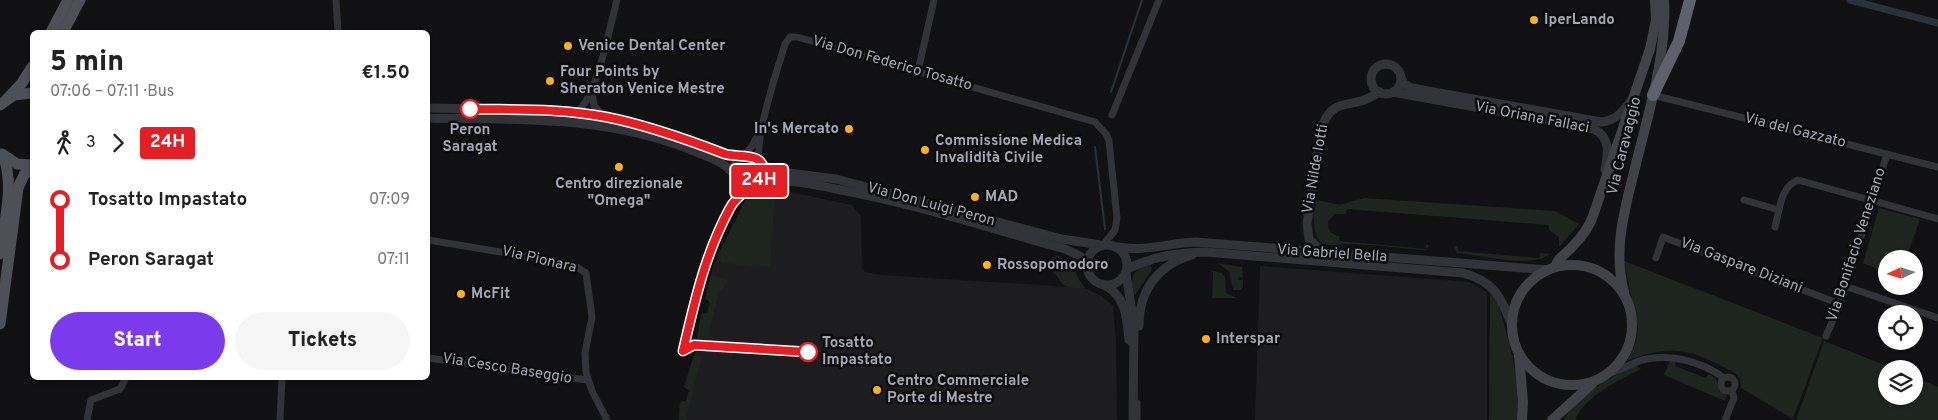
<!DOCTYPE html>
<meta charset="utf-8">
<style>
body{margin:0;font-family:Overpass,sans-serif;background:#f6f6f6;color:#222;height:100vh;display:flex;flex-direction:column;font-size:19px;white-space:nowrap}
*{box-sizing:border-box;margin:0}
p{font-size:16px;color:#767676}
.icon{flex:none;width:28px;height:28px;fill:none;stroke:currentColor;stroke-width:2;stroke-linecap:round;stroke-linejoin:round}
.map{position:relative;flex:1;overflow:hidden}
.details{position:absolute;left:30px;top:30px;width:400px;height:350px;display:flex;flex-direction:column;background:#fff;border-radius:8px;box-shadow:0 1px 4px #0004}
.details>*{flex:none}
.badge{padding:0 10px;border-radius:4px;font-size:18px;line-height:32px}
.needle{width:32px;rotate:266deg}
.buttons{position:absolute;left:1878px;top:250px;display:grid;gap:10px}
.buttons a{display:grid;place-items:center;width:45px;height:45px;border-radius:50%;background:#fff;box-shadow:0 1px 4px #0004;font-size:25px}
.map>.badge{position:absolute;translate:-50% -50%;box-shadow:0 0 0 2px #fff}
.legs{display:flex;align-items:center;gap:8px;height:55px;padding:0 20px;font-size:16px}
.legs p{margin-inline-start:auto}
.summary{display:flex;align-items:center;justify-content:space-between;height:85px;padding:0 20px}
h1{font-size:28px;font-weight:800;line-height:38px}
.button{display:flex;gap:10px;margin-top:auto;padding:10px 20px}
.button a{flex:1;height:58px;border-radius:30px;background:#7c3aed;color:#fff;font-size:20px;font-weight:800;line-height:58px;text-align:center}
.button a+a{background:#f6f6f6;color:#222}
ul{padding:0 20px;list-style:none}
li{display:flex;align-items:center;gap:18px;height:60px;font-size:19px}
li i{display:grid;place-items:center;width:8px;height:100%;margin:0 6px;background:currentColor}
li i::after{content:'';width:12px;height:12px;margin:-6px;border:4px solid;border-radius:50%;background:#fff}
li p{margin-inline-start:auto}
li:first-child i{background:linear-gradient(#0000 50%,currentColor 0)}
li:last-child i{background:linear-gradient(currentColor 50%,#0000 0)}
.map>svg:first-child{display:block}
</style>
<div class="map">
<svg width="1938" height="420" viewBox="0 0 1938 420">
<rect width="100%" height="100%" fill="#111113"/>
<g fill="#1d1d20">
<polygon points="763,190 786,191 852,205 861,216 862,268 865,272 881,275 1085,288 1101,296 1113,306 1116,340 1117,420 679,420 680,402 686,401 689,390 684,387 695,352 701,314 707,313 710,302 705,299 713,267 747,197"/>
<polygon points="1260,266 1469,282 1487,292 1487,420 1255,420"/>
</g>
<g fill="#1d251e">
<polygon points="763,190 775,190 770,267 722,263 718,255 747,197"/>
<path d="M 1364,198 L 1555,211 L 1579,224 L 1559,247 L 1559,237 L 1549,230 L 1549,225 L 1347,209 L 1346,214 L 1335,214 L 1328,222 C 1328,230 1331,235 1339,236 L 1339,241 L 1426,249 L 1426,244 L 1429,246 L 1425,250 C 1399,248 1371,244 1345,244 C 1338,244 1328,247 1322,243 C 1311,234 1313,212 1316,200 L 1340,205 Z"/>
<polygon points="1879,208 1920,219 1906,259 1886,259 1886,272 1863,263"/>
<path d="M 1454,246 L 1458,246 L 1458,251 L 1539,258 L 1540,253 L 1550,254 C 1531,269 1482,255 1457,253 Z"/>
<path d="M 1055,255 L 1072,263 L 1078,278 L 1085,288 C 1079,288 1069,289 1064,285 C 1059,282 1059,276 1053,273 Z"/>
<path d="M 1624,261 L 1823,338 L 1793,419 L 1741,388 L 1740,379 L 1735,373 C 1692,350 1674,342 1627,361 L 1636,342 L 1638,328 Z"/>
<path d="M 1150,262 L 1152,269 L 1136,294 L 1133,295 C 1130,276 1133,270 1150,262 Z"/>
<polygon points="1217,263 1242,267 1243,278 1239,277 1238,280 1243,280 1243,287 1240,290 1233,290 1229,271"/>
<polygon points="1208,270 1222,273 1225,277 1226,293 1237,298 1212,298 1213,272"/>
<polygon points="711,275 727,279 725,287 719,292 708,335 713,336 713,342 697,341 701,314 707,313 710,302 705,299"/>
<path d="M 1490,293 L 1498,302 C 1508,341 1522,380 1517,420 L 1489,420 Z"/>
<polygon points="1824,341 1894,369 1886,369 1886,396 1914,396 1914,377 1938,387 1938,420 1796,420"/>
<polygon points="694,355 702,356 686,420 679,420 680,402 686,401 689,390 684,387"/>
<polygon points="1670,361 1676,362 1675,366 1706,378 1708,374 1715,377 1720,390 1727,395 1725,401 1664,375"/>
<path d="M 1636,366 L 1641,369 C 1617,382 1587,394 1575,420 L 1563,420 C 1580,396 1609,376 1636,366 Z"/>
</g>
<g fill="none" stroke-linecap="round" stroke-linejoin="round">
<g stroke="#293238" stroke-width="2">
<polyline points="1111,92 1142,0"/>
<polyline points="1095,147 1105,229"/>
</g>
<polyline stroke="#293238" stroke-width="7" points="1850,0 1938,23"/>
<g stroke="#323338" stroke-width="7">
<polyline points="336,0 338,32"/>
<polyline points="918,71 934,0"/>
<polyline points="592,92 594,106 605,117"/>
<polyline points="1653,95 1938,167"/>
<path d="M 576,113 C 598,96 609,28 617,0"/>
<polyline points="1112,115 1159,0"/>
<polyline points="743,157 752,146 760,131"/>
<path d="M 759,161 C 755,136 777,71 785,44 L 790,37 L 797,37 L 1095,122 L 1106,134 L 1109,141 L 1117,218 L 1115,230 L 1104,244"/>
<polyline points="1744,200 1779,210"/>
<polyline points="732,203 750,187"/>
<polyline points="731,205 735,192 734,177"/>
<path d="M 1775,227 C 1780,209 1780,187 1798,180 L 1938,219"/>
<polyline points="428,240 555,261 575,266 586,273 592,317 585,353 586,372 592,391 607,420"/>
<polyline points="1656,258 1663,237 1840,304"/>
<polyline points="1845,286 1938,318"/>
<polyline points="1826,336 1840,304 1887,154"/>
<polyline points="428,358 587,380"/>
<path d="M 1610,373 C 1620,370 1629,365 1639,361 C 1667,352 1701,361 1724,378"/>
<circle cx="1728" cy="384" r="7"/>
<polyline points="87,420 91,400 120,389 126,378"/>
<polyline points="280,420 282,378"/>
<polyline points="1137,420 1137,403"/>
<polyline points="1725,420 1734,398 1732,391"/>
</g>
<g stroke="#323338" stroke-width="9">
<circle cx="1386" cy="79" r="15"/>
<path d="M 1401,77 L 1404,84 L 1412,88 L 1601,122 C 1615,121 1623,112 1631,101"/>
<path d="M 1393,92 L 1594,129 C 1611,138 1608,154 1605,170"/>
<polyline points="428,108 540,110 605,117 673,134 727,154 741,157"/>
<path d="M 428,118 C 521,120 605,115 694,151 C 708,157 723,161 733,173"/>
<polyline points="761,164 781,172 836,179 1062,239 1101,245"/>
<path d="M 756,184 L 763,174 L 760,162 L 752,156 L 740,158 C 730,166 730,181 743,186 C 751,189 760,182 768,181 C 787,179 817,185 836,189 C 913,203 989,228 1065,249 L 1080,256 L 1087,266"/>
<circle cx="1107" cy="265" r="20"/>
<path d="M 1118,247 C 1145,252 1168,243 1196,242 L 1548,270"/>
<path d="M 1323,253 L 1309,239 L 1307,223 L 1323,124 C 1332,103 1342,106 1361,101 C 1368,99 1374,95 1380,92"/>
<path d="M 1127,269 C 1154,256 1177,253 1206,252 L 1463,273 C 1495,282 1501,297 1512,326"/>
<polyline points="1126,274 1134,324 1133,420"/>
<path d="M 1104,285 C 1126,296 1127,318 1129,340"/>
<path d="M 1139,326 C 1139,290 1158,265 1192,255"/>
</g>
<g stroke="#404248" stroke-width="10">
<circle cx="1572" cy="325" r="60"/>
<path d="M 1555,267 C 1558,257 1566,254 1573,246 C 1582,237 1590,226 1594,213 L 1650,49 L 1656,20 L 1655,0"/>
<path d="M 1624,292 C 1613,251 1624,212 1634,172 C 1647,117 1667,58 1664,0"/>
<polyline points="1519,355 1523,402 1522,420"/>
<polyline points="1552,420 1592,384"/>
</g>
<g stroke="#4e5057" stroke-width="11">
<polyline points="51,32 68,0"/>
<polyline points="63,32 80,0"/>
<polyline points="7,99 22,83 32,67"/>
<polyline points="0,105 14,95 32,93"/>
<polyline points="2,154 17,164 32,165"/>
<path d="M 0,254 C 4,222 15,186 3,155"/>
<polyline points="0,324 18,188 24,175 32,168"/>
</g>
<polyline stroke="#5e6169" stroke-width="12" points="1653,95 1679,41 1690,0"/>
</g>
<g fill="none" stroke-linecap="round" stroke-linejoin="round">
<defs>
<path id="line-1" d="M 470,109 C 515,110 561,108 606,117 C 647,125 686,139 725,154 C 737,158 766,151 763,173 C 761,183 737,193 730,208 C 705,254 695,300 683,351 L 694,345 L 808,352"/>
</defs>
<use href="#line-1" stroke="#fff" stroke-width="11"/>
<use href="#line-1" stroke="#e31e24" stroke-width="8"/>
</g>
<g fill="#fab021" stroke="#0c0c0d" stroke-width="2">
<circle cx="1534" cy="20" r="5"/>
<circle cx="568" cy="46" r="5"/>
<circle cx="550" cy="81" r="5"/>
<circle cx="849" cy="129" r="5"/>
<circle cx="925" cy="150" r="5"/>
<circle cx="619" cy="167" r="5"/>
<circle cx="975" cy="197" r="5"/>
<circle cx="987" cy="265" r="5"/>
<circle cx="461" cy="294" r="5"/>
<circle cx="1206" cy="339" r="5"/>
<circle cx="877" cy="390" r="5"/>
</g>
<g fill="#fff" stroke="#e31e24" stroke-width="2.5">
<circle cx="470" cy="109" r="9"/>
<circle cx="808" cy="352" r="9"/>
</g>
<g text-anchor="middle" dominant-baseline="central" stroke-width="5" stroke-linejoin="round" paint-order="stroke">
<g font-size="15" font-weight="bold" fill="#a1a7b4" stroke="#0c0c0d" text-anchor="start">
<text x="1544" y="20">IperLando</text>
<text x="578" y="46">Venice Dental Center</text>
<text x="560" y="72">Four Points by<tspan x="560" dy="17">Sheraton Venice Mestre</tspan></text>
<text x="839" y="129" text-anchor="end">In's Mercato</text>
<text x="935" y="141">Commissione Medica<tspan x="935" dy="17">Invalidità Civile</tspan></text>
<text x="619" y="184" text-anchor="middle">Centro direzionale<tspan x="619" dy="17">"Omega"</tspan></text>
<text x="985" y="197">MAD</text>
<text x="997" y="265">Rossopomodoro</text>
<text x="471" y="294">McFit</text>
<text x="1216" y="339">Interspar</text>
<text x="887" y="381">Centro Commerciale<tspan x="887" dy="17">Porte di Mestre</tspan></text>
</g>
<g font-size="15" fill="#a1a7b4" stroke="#0c0c0d">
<text transform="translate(892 64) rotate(16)">Via Don Federico Tosatto</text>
<text transform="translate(1532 118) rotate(11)">Via Oriana Fallaci</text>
<text transform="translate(1795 131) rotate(14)">Via del Gazzato</text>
<text transform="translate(1625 146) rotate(-76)">Via Caravaggio</text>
<text transform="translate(1316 169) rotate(-80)">Via Nilde Iotti</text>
<text transform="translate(931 205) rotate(15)">Via Don Luigi Peron</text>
<text transform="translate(1857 245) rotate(-72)">Via Bonifacio Veneziano</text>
<text transform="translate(1332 254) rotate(4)">Via Gabriel Bella</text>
<text transform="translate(539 260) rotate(13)">Via Pionara</text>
<text transform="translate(1741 266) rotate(21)">Via Gaspare Diziani</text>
<text transform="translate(507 369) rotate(9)">Via Cesco Baseggio</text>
</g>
<g font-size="15" font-weight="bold" fill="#a1a7b4" stroke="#0c0c0d">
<text x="470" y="130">Peron<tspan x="470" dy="17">Saragat</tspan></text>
<text x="822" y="343" text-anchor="start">Tosatto<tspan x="822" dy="17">Impastato</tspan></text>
</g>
</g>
</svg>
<div class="buttons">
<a><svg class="needle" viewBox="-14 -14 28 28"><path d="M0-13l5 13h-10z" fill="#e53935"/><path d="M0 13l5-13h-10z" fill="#767676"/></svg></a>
<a><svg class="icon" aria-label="locate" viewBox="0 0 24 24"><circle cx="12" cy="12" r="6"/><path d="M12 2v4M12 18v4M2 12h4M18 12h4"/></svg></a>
<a><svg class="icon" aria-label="layers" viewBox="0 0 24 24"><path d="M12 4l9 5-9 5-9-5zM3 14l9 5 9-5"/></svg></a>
</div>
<b class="badge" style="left:759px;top:181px;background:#e31e24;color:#fff">24H</b>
<section class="details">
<div class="summary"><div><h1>5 min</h1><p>07:06 – 07:11 · Bus</p></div><b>€1.50</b></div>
<div class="legs"><svg class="icon" aria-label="walk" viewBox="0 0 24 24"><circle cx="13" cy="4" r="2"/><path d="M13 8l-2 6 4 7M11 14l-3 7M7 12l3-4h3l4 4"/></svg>3<svg class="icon" aria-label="forward" viewBox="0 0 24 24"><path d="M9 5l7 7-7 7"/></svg><b class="badge" style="background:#e31e24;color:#fff">24H</b></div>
<ul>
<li><i style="color:#e31e24"></i><b>Tosatto Impastato</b><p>07:09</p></li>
<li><i style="color:#e31e24"></i><b>Peron Saragat</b><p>07:11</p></li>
</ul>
<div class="button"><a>Start</a><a>Tickets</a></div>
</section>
</div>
